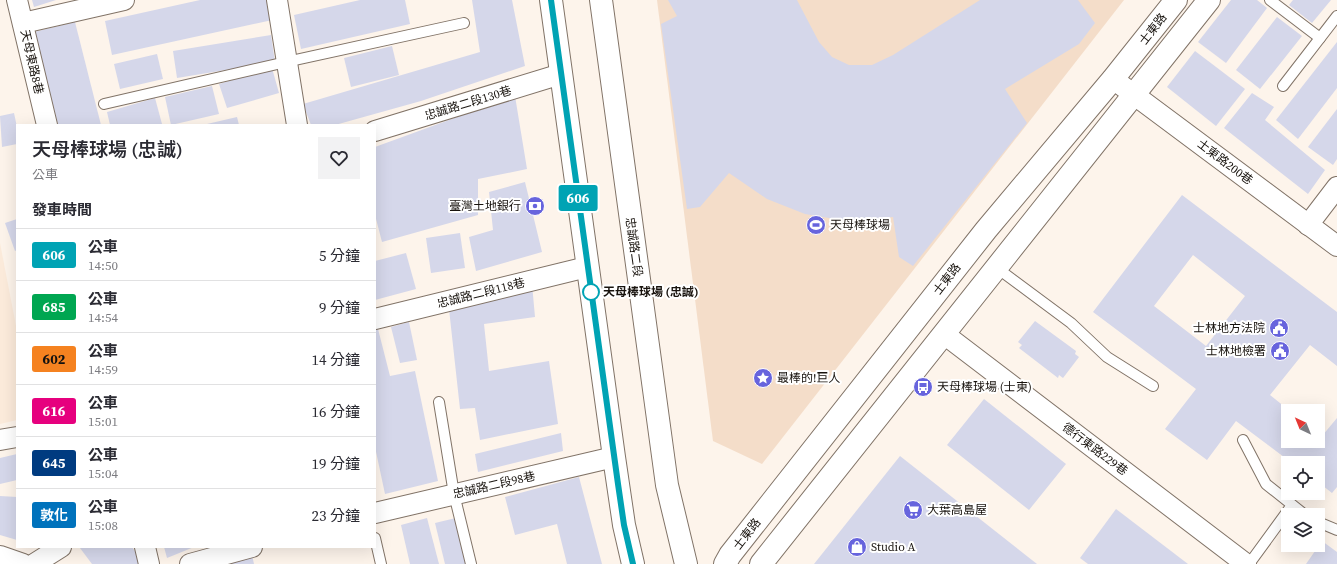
<!DOCTYPE html>
<html lang="zh-TW">
<meta charset="utf-8">
<style>
body{margin:0;font-family:"Source Serif 4","Noto Sans TC",serif;background:#f2f2f3;color:#2b2b33;height:100vh;display:flex;flex-direction:column;font-size:15px;white-space:nowrap}
*{box-sizing:border-box;margin:0}
p{font-size:13px;color:#7c7c81}
.icon{flex:none;width:22px;height:22px;fill:none;stroke:currentColor;stroke-width:2;stroke-linecap:round;stroke-linejoin:round}
.map{position:relative;flex:1;overflow:hidden}
.panel{position:absolute;left:16px;top:124px;width:360px;height:424px;display:flex;flex-direction:column;background:#fff;border-radius:0px;box-shadow:0 4px 16px #0002}
.panel>*{flex:none}
.badge{padding:0 8px;border-radius:3px;font-size:14px;line-height:26px}
.needle{width:26px;rotate:317deg}
.controls{position:absolute;left:1281px;top:404px;display:grid;gap:8px}
.controls a{display:grid;place-items:center;width:44px;height:44px;border-radius:0px;background:#fff;box-shadow:0 4px 16px #0002;font-size:20px}
.map>.badge{position:absolute;translate:-50% -50%;box-shadow:0 0 0 2px #fff}
h2{padding:0 16px;font-size:15px;line-height:36px}
.round{display:grid;place-items:center;flex:none;width:42px;height:42px;border-radius:0px;background:#f2f2f3}
.overview{display:flex;align-items:center;justify-content:space-between;height:68px;padding:0 16px}
h1{font-size:19px;font-weight:600;line-height:30px}
ul{padding:0;list-style:none}
li{display:flex;align-items:center;gap:12px;height:52px;padding:0 16px;border-top:1px solid #e1e1e2}
li div{flex:1}
li b{display:block;font-size:15px}
li em{font-style:normal}
li .badge{min-width:44px;font-weight:700;text-align:center}
.map>svg:first-child{display:block}
</style>
<div class="map">
<svg width="1337" height="564" viewBox="0 0 1337 564">
<rect width="100%" height="100%" fill="#fdf4eb"/>
<polygon fill="#fcebdb" points="0,243 17,331 17,420 0,424"/>
<polygon fill="#f4ddc9" points="657,0 1124,0 762,464 713,441"/>
<g fill="#d5d7ea" fill-rule="evenodd">
<polygon points="32,0 56,0 34,7"/>
<polygon points="200,0 273,0 277,19 112,55 105,21"/>
<polygon points="360,0 405,0 410,24 301,49 294,15"/>
<polygon points="472,0 512,0 525,66 421,101 335,125 311,125 303,104 480,52"/>
<polygon points="668,0 797,0 819,42 832,57 849,65 872,65 893,55 980,0 1078,0 1095,23 1079,44 1005,89 1027,123 913,266 899,257 893,217 853,222 805,214 767,199 729,173 700,207 687,209 661,24 677,16"/>
<polygon points="1231,0 1257,0 1267,8 1226,63 1198,42"/>
<polygon points="1293,0 1331,0 1312,23 1289,5"/>
<polygon points="1277,17 1302,36 1260,89 1236,70"/>
<polygon points="75,22 101,125 58,125 34,32"/>
<polygon points="271,35 275,62 177,78 173,51"/>
<polygon points="1337,42 1337,88 1298,139 1276,120"/>
<polygon points="392,46 399,75 351,87 344,58"/>
<polygon points="1195,51 1245,89 1216,126 1167,87"/>
<polygon points="157,54 163,79 120,89 114,64"/>
<polygon points="272,68 279,93 227,108 219,84"/>
<polygon points="212,86 219,114 171,125 165,97"/>
<polygon points="1252,93 1274,107 1265,120 1325,170 1308,194 1224,128"/>
<polygon points="515,96 527,169 478,179 478,215 382,242 375,215 375,147"/>
<polygon points="155,98 162,124 110,125 107,112"/>
<polygon points="1337,109 1337,159 1333,165 1308,147"/>
<polygon points="14,113 17,127 17,144 2,147 0,116"/>
<polygon points="237,117 239,125 207,125 207,124"/>
<polygon points="525,182 542,252 476,271 469,237 493,230 489,192"/>
<path d="M 1182,195 L 1337,312 L 1337,366 L 1310,345 L 1270,395 L 1290,411 L 1288,411 L 1288,441 L 1318,441 L 1318,433 L 1322,436 L 1337,418 L 1337,487 L 1332,493 L 1318,482 L 1318,463 L 1292,463 L 1236,421 L 1207,460 L 1165,429 L 1196,389 L 1093,312 ZM 1193,255 L 1245,296 L 1206,346 L 1154,306 Z"/>
<polygon points="17,219 17,250 15,251 5,223"/>
<polygon points="460,233 465,268 431,273 426,238"/>
<polygon points="406,253 416,289 375,300 375,261"/>
<polygon points="532,284 535,317 484,324 489,371 549,361 558,424 480,440 475,408 460,409 449,309"/>
<polygon points="1035,321 1076,351 1075,354 1079,357 1063,378 1059,375 1058,378 1019,348 1022,345 1018,342"/>
<polygon points="409,322 417,360 400,363 391,327"/>
<polygon points="375,329 378,329 390,376 415,371 438,481 385,494 375,447"/>
<polygon points="984,399 1066,464 1029,510 947,445"/>
<polygon points="561,433 563,451 478,472 475,454"/>
<polygon points="17,454 17,480 0,484 0,458"/>
<polygon points="900,456 1037,564 814,564"/>
<polygon points="579,477 602,564 567,564 557,524 515,535 505,497"/>
<polygon points="0,496 17,497 17,540 0,535"/>
<polygon points="1116,509 1188,564 1088,564 1080,558"/>
<polygon points="460,517 471,564 445,564 435,523"/>
<polygon points="427,518 439,564 410,564 401,525"/>
<polygon points="1322,541 1337,552 1337,564 1306,564"/>
<polygon points="81,547 132,547 143,562 140,564 92,564 80,548"/>
<polygon points="164,547 194,547 167,558"/>
<polygon points="252,555 254,564 224,564"/>
</g>
<g fill="none" stroke-linecap="round" stroke-linejoin="round">
<defs>
<g id="lane">
<polyline points="1270,0 1320,38"/>
<polyline points="1283,86 1337,16"/>
<polyline points="104,104 286,62 464,23"/>
<polyline points="997,268 1071,323 1107,357 1153,386"/>
<polyline points="439,402 454,494 471,564"/>
<polyline points="1243,440 1266,484 1305,515"/>
<polyline points="1318,522 1337,530"/>
<polyline points="375,538 381,564"/>
<polyline points="1249,564 1292,505"/>
</g>
<g id="street">
<polyline points="17,0 47,125"/>
<polyline points="277,0 297,125"/>
<polyline points="23,23 124,0"/>
<polyline points="1113,79 1337,246"/>
<polyline points="375,131 561,74"/>
<polyline points="1308,225 1337,187"/>
<polyline points="375,319 587,267"/>
<polyline points="944,334 1246,564"/>
<polyline points="0,440 17,437"/>
<polyline points="375,513 614,457"/>
<polyline points="145,547 149,564"/>
<polyline points="0,556 23,564"/>
<polyline points="34,564 61,547"/>
<polyline points="190,564 252,547"/>
</g>
<g id="secondary">
<polyline points="551,0 614,457 624,525 633,564"/>
<polyline points="601,0 667,485 686,564"/>
<polyline points="725,564 730,555 986,230 1113,79 1176,0"/>
<polyline points="761,564 1209,0"/>
</g>
</defs>
<use href="#lane" stroke="#817367" stroke-width="12"/>
<use href="#street" stroke="#817367" stroke-width="22"/>
<use href="#secondary" stroke="#817367" stroke-width="24"/>
<use href="#lane" stroke="#fff" stroke-width="10"/>
<use href="#street" stroke="#fff" stroke-width="20"/>
<use href="#secondary" stroke="#fff" stroke-width="22"/>
</g>
<g fill="none" stroke-linecap="round" stroke-linejoin="round">
<defs>
<polyline id="line" points="551,0 618,484 624,525 633,564"/>
</defs>
<use href="#line" stroke="#fff" stroke-width="9"/>
<use href="#line" stroke="#00a3b4" stroke-width="6"/>
</g>
<defs>
<symbol id="bank-disc" viewBox="-11 -11 22 22"><circle r="9.5" fill="#6764dd" stroke="#fff"/><path d="M-6-4H6V4H-6ZM0-2.3a2.3 2.3 0 1 0 0 4.6a2.3 2.3 0 1 0 0-4.6Z" fill="#fff"/></symbol>
<symbol id="stadium-disc" viewBox="-11 -11 22 22"><circle r="9.5" fill="#6764dd" stroke="#fff"/><path d="M0-5a6.5 5 0 1 0 0 10a6.5 5 0 1 0 0-10ZM-3.5-1.8h7v3.6h-7Z" fill="#fff"/></symbol>
<symbol id="civic-disc" viewBox="-11 -11 22 22"><circle r="9.5" fill="#6764dd" stroke="#fff"/><path d="M-.6-6.5H3V-4.5H.6V-3L4-1V1h2V6H-6V1h2V-1L-.6-3ZM-1.2 2.5V6h2.4V2.5Z" fill="#fff"/></symbol>
<symbol id="sight-disc" viewBox="-11 -11 22 22"><circle r="9.5" fill="#6764dd" stroke="#fff"/><path d="M0-6L1.8-2.2L6-1.7L2.9 1.2L3.7 5.4L0 3.3L-3.7 5.4L-2.9 1.2L-6-1.7L-1.8-2.2Z" fill="#fff"/></symbol>
<symbol id="bus-disc" viewBox="-11 -11 22 22"><circle r="9.5" fill="#6764dd" stroke="#fff"/><path d="M-5-6H5V4H4V6H2V4H-2V6H-4V4H-5ZM-3.5-4V0h7V-4ZM-3.5 1.2v1.5H-2V1.2ZM2 1.2v1.5H3.5V1.2Z" fill="#fff"/></symbol>
<symbol id="supermarket-disc" viewBox="-11 -11 22 22"><circle r="9.5" fill="#6764dd" stroke="#fff"/><path d="M-6-5.5h2.5l.6 2H6L4.5 2H-2.5L-4.4-4H-6ZM-1.5 3.2a1.3 1.3 0 1 0 .1 0ZM3 3.2a1.3 1.3 0 1 0 .1 0Z" fill="#fff"/></symbol>
<symbol id="shop-disc" viewBox="-11 -11 22 22"><circle r="9.5" fill="#6764dd" stroke="#fff"/><path d="M-5-2.5h2.3a2.7 3.5 0 0 1 5.4 0H5L5.5 6h-11ZM-1.5-2.5h3a1.5 2.3 0 0 0-3 0Z" fill="#fff"/></symbol>
</defs>
<g fill-rule="evenodd">
<use href="#bank-disc" x="524" y="195" width="22" height="22"/>
<use href="#stadium-disc" x="805" y="214" width="22" height="22"/>
<use href="#civic-disc" x="1268" y="317" width="22" height="22"/>
<use href="#civic-disc" x="1269" y="340" width="22" height="22"/>
<use href="#sight-disc" x="752" y="367" width="22" height="22"/>
<use href="#bus-disc" x="912" y="376" width="22" height="22"/>
<use href="#supermarket-disc" x="902" y="499" width="22" height="22"/>
<use href="#shop-disc" x="846" y="536" width="22" height="22"/>
</g>
<circle fill="#fff" stroke="#00a3b4" stroke-width="2" cx="591" cy="292" r="8"/>
<g text-anchor="middle" dominant-baseline="central" stroke-width="4" stroke-linejoin="round" paint-order="stroke">
<g font-size="12" fill="#18130e" stroke="#fff">
<text transform="translate(1153 29) rotate(-52)">士東路</text>
<text transform="translate(32 62) rotate(77)">天母東路8巷</text>
<text transform="translate(468 103) rotate(-17)">忠誠路二段130巷</text>
<text transform="translate(1225 162) rotate(37)">士東路200巷</text>
<text transform="translate(634 247) rotate(82)">忠誠路二段</text>
<text transform="translate(947 279) rotate(-52)">士東路</text>
<text transform="translate(481 293) rotate(-14)">忠誠路二段118巷</text>
<text transform="translate(1095 449) rotate(37)">德行東路229巷</text>
<text transform="translate(494 485) rotate(-13)">忠誠路二段98巷</text>
<text transform="translate(747 534) rotate(-52)">士東路</text>
</g>
<g font-size="12" fill="#18130e" stroke="#fff" text-anchor="start">
<text x="521" y="206" text-anchor="end">臺灣土地銀行</text>
<text x="830" y="225">天母棒球場</text>
<text x="1265" y="328" text-anchor="end">士林地方法院</text>
<text x="1266" y="351" text-anchor="end">士林地檢署</text>
<text x="777" y="378">最棒的!巨人</text>
<text x="937" y="387">天母棒球場 (士東)</text>
<text x="927" y="510">大葉高島屋</text>
<text x="871" y="547">Studio A</text>
</g>
<g font-size="12" font-weight="bold" fill="#18130e" stroke="#fff" text-anchor="start">
<text x="603" y="292">天母棒球場 (忠誠)</text>
</g>
</g>
</svg>
<div class="controls">
<a><svg class="needle" viewBox="-14 -14 28 28"><path d="M0-13l5 13h-10z" fill="#e53935"/><path d="M0 13l5-13h-10z" fill="#7c7c81"/></svg></a>
<a><svg class="icon" aria-label="locate" viewBox="0 0 24 24"><circle cx="12" cy="12" r="6"/><path d="M12 2v4M12 18v4M2 12h4M18 12h4"/></svg></a>
<a><svg class="icon" aria-label="layers" viewBox="0 0 24 24"><path d="M12 4l9 5-9 5-9-5zM3 14l9 5 9-5"/></svg></a>
</div>
<b class="badge" style="left:578px;top:198px;background:#00a3b4;color:#fff">606</b>
<section class="panel">
<div class="overview"><div><h1>天母棒球場 (忠誠)</h1><p>公車</p></div><a class="round"><svg class="icon" aria-label="heart" viewBox="0 0 24 24"><path d="M12 20l-8-8c-3-5 5-10 8-4 3-6 11-1 8 4z"/></svg></a></div>
<h2>發車時間</h2>
<ul>
<li><span class="badge" style="background:#00a3b4;color:#fff">606</span><div><b>公車</b><p>14:50</p></div><em>5 分鐘</em></li>
<li><span class="badge" style="background:#00a651;color:#fff">685</span><div><b>公車</b><p>14:54</p></div><em>9 分鐘</em></li>
<li><span class="badge" style="background:#f58220;color:#111">602</span><div><b>公車</b><p>14:59</p></div><em>14 分鐘</em></li>
<li><span class="badge" style="background:#e6007e;color:#fff">616</span><div><b>公車</b><p>15:01</p></div><em>16 分鐘</em></li>
<li><span class="badge" style="background:#003b80;color:#fff">645</span><div><b>公車</b><p>15:04</p></div><em>19 分鐘</em></li>
<li><span class="badge" style="background:#0072bc;color:#fff">敦化</span><div><b>公車</b><p>15:08</p></div><em>23 分鐘</em></li>
</ul>
</section>
</div>
